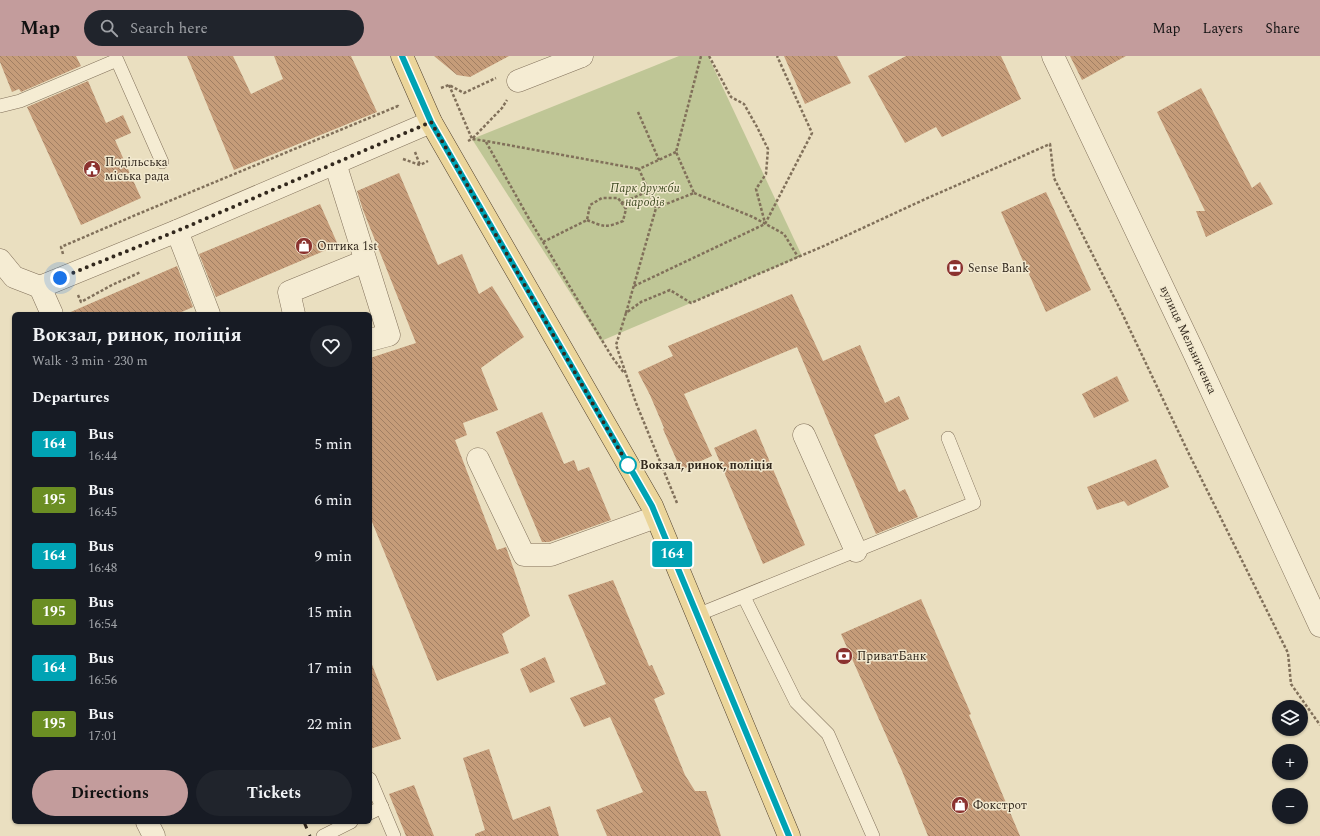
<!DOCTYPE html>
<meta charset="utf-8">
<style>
body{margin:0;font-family:Spectral,serif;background:#20242c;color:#f1f3f6;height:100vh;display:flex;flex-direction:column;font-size:15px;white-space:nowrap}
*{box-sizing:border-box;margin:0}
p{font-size:13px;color:#9ea1a6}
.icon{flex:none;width:22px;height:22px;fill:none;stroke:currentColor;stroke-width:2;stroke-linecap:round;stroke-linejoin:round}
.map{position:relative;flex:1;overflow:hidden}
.drawer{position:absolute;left:12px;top:256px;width:360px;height:512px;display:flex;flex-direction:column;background:#171b24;border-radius:6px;box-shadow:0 1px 3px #0004}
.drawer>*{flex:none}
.badge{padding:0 8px;border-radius:3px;font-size:14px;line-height:26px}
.tools{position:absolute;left:1272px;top:644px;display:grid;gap:8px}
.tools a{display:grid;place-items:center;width:36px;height:36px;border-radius:50%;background:#171b24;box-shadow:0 1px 3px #0004;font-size:20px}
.you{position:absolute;width:20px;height:20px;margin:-10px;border:3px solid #fff;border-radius:50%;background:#1a73e8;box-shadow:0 0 0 6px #1a73e833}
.map>.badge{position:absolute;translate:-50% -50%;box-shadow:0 0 0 2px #fff}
h2{padding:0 20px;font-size:15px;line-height:36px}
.round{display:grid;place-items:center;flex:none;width:42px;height:42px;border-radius:21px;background:#20242c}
.head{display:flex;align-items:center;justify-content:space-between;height:68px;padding:0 20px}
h1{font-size:19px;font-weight:700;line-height:30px}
.button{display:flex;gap:8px;margin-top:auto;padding:8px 20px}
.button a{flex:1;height:46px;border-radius:24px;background:#c39c9c;color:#111;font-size:16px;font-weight:700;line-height:46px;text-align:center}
.button a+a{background:#20242c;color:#f1f3f6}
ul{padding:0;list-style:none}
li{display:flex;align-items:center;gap:12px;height:56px;padding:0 20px}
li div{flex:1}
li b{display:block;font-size:15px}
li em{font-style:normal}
li .badge{min-width:44px;font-weight:700;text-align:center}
header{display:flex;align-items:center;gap:24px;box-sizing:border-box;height:56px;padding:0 20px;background:#c39c9c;color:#111}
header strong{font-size:19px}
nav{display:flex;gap:22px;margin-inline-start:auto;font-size:14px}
.search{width:280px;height:36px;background:#20242c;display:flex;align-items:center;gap:10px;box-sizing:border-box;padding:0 14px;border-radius:22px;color:#9ea1a6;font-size:15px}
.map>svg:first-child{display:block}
</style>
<header>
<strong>Map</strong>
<div class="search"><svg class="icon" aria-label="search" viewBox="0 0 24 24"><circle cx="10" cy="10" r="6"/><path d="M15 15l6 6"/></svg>Search here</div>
<nav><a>Map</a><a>Layers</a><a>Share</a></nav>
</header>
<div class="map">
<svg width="1320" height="780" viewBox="0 0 1320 780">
<defs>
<pattern id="building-back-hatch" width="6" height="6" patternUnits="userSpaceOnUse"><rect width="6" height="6" fill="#c59c79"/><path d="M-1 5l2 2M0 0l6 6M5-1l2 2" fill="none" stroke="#a17f63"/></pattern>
</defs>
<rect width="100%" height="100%" fill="#eadfc0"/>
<polygon fill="#bfc696" points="679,0 708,0 802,200 601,285 472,83"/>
<g fill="url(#building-back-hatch)">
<polygon points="0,0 76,0 81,10 21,36 19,33 12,36 0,6"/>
<polygon points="187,0 233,0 251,38 283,23 274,0 351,0 377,56 234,114"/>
<polygon points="434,0 509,0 470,21 457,19"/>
<polygon points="784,0 837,0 851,27 805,48"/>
<polygon points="906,0 1001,0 1021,43 942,81 936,71 905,87 868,20"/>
<polygon points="1070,0 1126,0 1082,24"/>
<polygon points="88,25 106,67 123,59 131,77 115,84 141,142 81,169 27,51"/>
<polygon points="1201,32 1252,132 1260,126 1273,148 1206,181 1196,155 1205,155 1157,56"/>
<polygon points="399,117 438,209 462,198 479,238 492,230 524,281 481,312 498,354 463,367 467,379 455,384 497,494 506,491 530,560 502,578 509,597 437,625 370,461 370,302 416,287 363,154 357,135"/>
<polygon points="1046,136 1091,234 1046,256 1001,156"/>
<polygon points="320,148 338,189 216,241 199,198"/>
<polygon points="177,210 193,251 177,258 66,258"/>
<polygon points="792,238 823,305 860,289 885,347 899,340 909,363 874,379 899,436 905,433 918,461 876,478 797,291 684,338 712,400 681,414 663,373 664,372 650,339 638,316 673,300 668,290"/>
<polygon points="1117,320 1129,345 1094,362 1082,338"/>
<polygon points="542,356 564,408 574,404 578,415 589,411 611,464 549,486 542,486 496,376"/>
<polygon points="756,373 805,489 763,508 714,392"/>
<polygon points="1156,403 1169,431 1128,450 1124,445 1097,454 1087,431"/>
<polygon points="613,524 649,610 652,609 665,638 654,643 685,719 695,735 706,735 721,780 607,780 596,754 643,736 610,661 584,671 570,642 606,628 568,539"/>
<polygon points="921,543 971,658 969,659 1020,780 928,780 902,715 841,578"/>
<polygon points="545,601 555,626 530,637 520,613"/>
<polygon points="370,606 371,606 401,683 370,693"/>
<polygon points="489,693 513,764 550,750 559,780 475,780 475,778 485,774 463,702"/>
<polygon points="414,729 434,780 406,780 389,738"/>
</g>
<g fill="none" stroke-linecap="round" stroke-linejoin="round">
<defs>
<g id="service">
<polyline points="0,50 20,45 117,4 162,106"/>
<polyline points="744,541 796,646 828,678 873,780"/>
<polyline points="697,559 974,447 948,382"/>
<polyline points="370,723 394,780"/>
<polyline points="370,757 382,751"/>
<polyline points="323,780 351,766"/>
</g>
<g id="minor">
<polyline points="518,25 582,0"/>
<polyline points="335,107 389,279 370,284"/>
<polyline points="177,175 209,258"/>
<polyline points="40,231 52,258"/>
<polyline points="294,258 289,236 365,205"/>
<polyline points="804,379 856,495"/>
<polyline points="478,403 524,499 551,499 656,461"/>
<polyline points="147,766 154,780"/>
</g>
<g id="tertiary">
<polyline points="1053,0 1194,297 1320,570"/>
<polyline points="0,204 14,221 40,231 177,175 431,66"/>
</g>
<polyline id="primary" points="402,0 431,66 652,450 789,780"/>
</defs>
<use href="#service" stroke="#81705a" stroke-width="14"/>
<use href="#minor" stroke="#81705a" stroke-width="23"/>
<use href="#tertiary" stroke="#81705a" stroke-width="23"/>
<use href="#primary" stroke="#4f3f2e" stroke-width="23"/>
<g stroke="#81705a" stroke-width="2.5" stroke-dasharray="3 2" stroke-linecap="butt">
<polyline points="709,0 731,41 744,48 757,71 768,93 766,118 756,133 765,167"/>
<polyline points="449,29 472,83 502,52 507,44"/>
<polyline points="441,32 449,29 464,37 496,22"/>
<polyline points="638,56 659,104"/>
<polyline points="468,85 472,83 486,85 639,113"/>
<polyline points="486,86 528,161 612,301 624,317"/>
<polyline points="415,96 420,109"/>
<polyline points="676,96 639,113 656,152 694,137 676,96 701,0"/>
<polyline points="403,103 420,109 428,105"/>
<polyline points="694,137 753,161 784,178 798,201"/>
<polyline points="621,147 649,135"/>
<path d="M 543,186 L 587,164 L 590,149 L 602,142 L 618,142 L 626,153 L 623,165 C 606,172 604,171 587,164"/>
<polyline points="63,198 61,191 138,158 398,50 399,52"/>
<polyline points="634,230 765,168 812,77 777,0"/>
<polyline points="78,239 81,246 112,229 141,216"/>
<polyline points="626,257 656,152"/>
<polyline points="677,447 636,347 616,289 626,257 641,246 670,234 691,247 826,189 921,145 1050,88 1054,122 1122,257 1189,398 1288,597 1291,628 1320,669"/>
</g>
<use href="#service" stroke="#f5ecd3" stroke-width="13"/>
<use href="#minor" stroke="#f5ecd3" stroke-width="22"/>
<use href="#tertiary" stroke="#f5ecd3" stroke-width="22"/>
<use href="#primary" stroke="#ebd59a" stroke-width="22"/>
<polyline stroke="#32281d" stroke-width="3" stroke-dasharray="7 7" stroke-linecap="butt" points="304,766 310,780"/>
</g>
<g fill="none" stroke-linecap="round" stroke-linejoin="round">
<defs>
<polyline id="line" points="402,0 431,66 652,450 789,780"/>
</defs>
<use href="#line" stroke="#fff" stroke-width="9"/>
<use href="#line" stroke="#00a3b4" stroke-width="6"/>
<polyline stroke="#32281d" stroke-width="4" stroke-dasharray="0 7.2" points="60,222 177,175 431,66 628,409"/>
</g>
<defs>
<symbol id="civic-disc" viewBox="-11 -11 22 22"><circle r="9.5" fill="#8b322f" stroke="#f2e9cf"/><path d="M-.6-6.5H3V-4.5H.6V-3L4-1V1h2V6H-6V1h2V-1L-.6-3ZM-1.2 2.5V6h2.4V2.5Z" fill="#fff"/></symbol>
<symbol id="shop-disc" viewBox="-11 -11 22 22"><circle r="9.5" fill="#8b322f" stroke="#f2e9cf"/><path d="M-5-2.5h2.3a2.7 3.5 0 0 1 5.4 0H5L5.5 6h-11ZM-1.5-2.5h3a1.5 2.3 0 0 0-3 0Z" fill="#fff"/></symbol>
<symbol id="bank-disc" viewBox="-11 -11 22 22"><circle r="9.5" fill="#8b322f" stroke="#f2e9cf"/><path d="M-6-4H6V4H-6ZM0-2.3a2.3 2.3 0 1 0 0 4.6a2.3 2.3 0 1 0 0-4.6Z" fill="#fff"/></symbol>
</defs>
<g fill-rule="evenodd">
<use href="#civic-disc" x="82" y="103" width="20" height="20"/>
<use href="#shop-disc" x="294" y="180" width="20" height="20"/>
<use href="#bank-disc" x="945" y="202" width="20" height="20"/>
<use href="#bank-disc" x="834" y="590" width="20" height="20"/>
<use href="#shop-disc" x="950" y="739" width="20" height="20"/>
</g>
<circle fill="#fff" stroke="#00a3b4" stroke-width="2" cx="628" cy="409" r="8"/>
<g text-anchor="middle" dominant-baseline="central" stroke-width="3" stroke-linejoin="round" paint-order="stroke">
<g font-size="12" fill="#32281d" stroke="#f2e9cf" text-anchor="start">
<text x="105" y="106">Подільська<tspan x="105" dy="14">міська рада</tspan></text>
<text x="317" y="190">Оптика 1st</text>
<text x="968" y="212">Sense Bank</text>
<text x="857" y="600">ПриватБанк</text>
<text x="973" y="749">Фокстрот</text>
</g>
<g font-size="12" font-style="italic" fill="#414d25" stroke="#f2e9cf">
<text x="645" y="132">Парк дружби<tspan x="645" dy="14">народів</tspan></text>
</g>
<g font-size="12" fill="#32281d" stroke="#f2e9cf">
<text transform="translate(1188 284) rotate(65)">вулиця Мельниченка</text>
</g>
<g font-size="12" font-weight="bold" fill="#32281d" stroke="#f2e9cf" text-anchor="start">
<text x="640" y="409">Вокзал, ринок, поліція</text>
</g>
</g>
</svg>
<div class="tools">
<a><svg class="icon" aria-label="layers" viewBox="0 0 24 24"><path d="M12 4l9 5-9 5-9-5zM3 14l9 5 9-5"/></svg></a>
<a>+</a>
<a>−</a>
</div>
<div class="you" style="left:60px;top:222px"></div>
<b class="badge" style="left:672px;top:498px;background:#00a3b4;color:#fff">164</b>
<section class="drawer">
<div class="head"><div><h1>Вокзал, ринок, поліція</h1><p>Walk · 3 min · 230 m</p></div><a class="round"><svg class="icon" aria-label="heart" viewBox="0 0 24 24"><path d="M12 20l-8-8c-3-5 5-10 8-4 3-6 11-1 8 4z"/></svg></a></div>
<h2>Departures</h2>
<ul>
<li><span class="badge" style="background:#00a3b4;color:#fff">164</span><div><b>Bus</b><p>16:44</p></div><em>5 min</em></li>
<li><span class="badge" style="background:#6b8e23;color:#fff">195</span><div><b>Bus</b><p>16:45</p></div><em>6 min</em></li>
<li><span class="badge" style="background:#00a3b4;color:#fff">164</span><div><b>Bus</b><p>16:48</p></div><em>9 min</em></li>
<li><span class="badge" style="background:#6b8e23;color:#fff">195</span><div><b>Bus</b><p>16:54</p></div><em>15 min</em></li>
<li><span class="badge" style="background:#00a3b4;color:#fff">164</span><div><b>Bus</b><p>16:56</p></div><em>17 min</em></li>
<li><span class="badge" style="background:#6b8e23;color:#fff">195</span><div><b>Bus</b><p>17:01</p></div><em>22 min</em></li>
</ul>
<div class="button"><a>Directions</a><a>Tickets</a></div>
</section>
</div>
